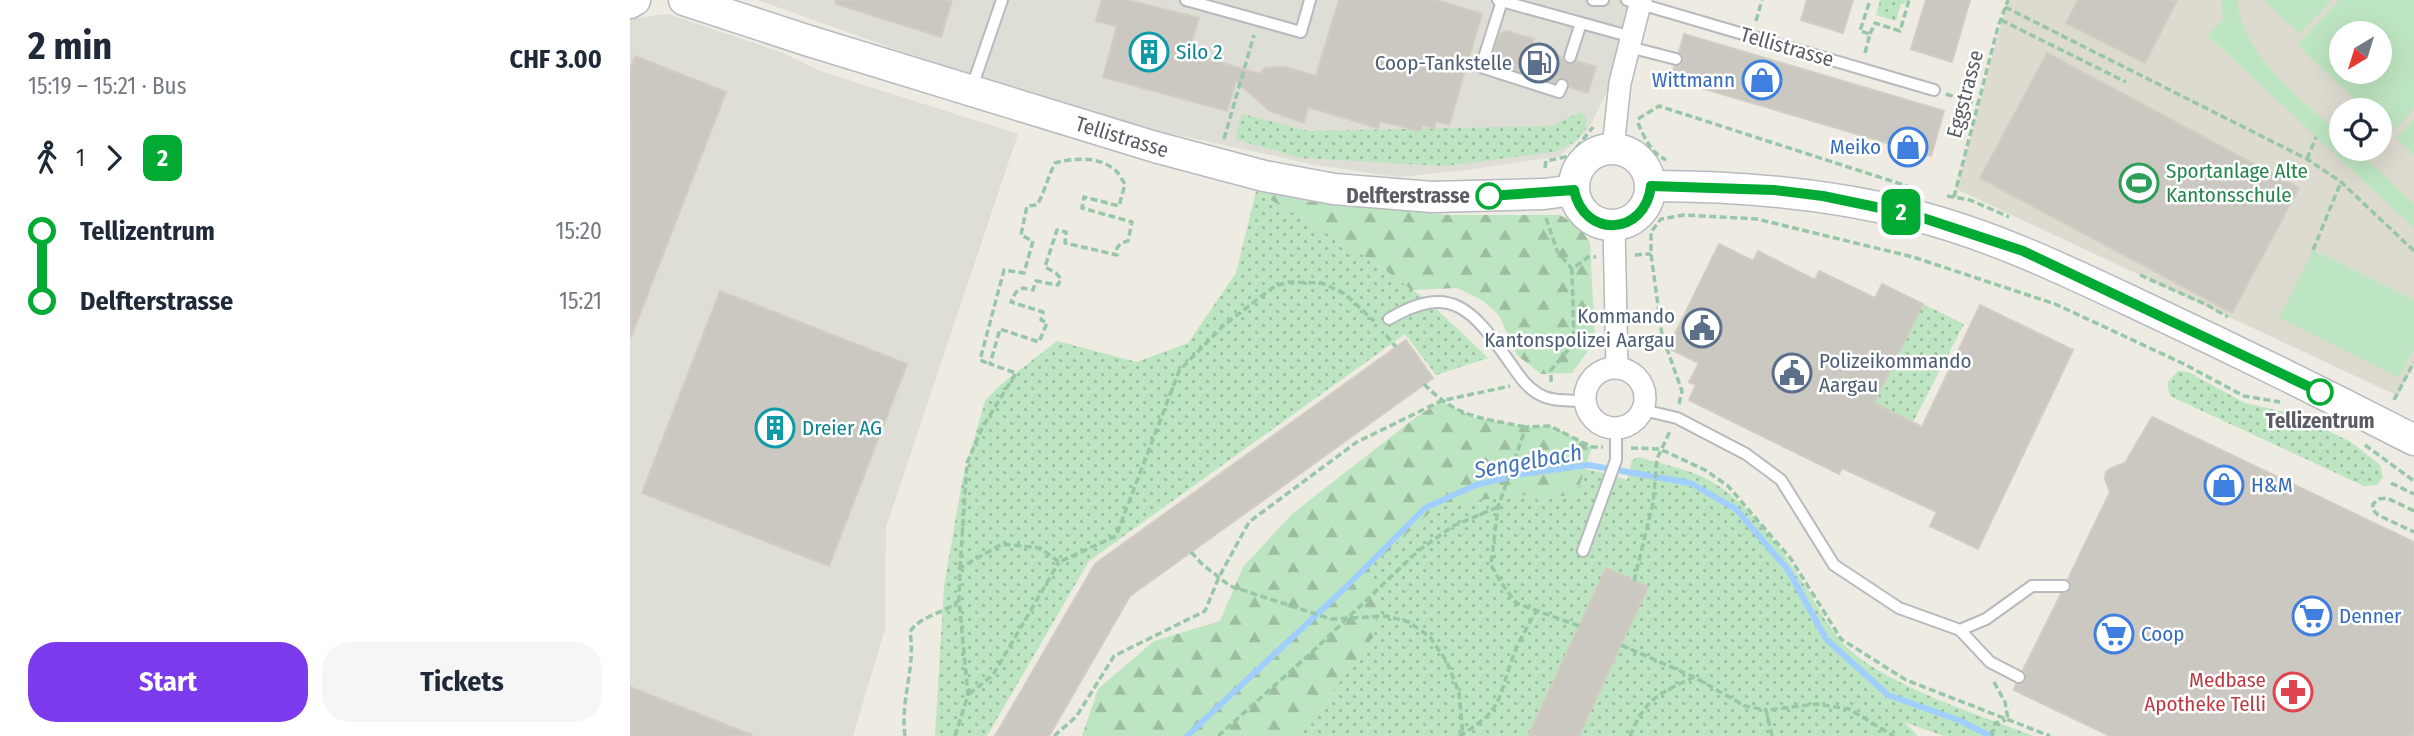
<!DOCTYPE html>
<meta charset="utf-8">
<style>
body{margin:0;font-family:"Fira Sans Condensed",sans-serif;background:#f6f6f7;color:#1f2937;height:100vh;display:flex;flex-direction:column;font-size:26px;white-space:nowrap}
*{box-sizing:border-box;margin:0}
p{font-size:23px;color:#747a83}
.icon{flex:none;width:38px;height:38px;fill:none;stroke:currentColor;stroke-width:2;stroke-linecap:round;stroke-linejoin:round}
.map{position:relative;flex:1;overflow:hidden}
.side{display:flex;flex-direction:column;background:#fff;width:630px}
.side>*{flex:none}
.badge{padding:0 14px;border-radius:10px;font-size:24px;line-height:46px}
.needle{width:46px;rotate:218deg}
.fabs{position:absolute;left:1699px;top:21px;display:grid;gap:14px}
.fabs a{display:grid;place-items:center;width:63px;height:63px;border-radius:50%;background:#fff;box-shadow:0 7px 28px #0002;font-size:35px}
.map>.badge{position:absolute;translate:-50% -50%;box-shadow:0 0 0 4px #fff}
.legs{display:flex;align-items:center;gap:10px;height:77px;padding:0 28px;font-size:23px}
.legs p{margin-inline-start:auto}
.summary{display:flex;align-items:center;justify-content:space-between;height:119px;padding:0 28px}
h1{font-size:38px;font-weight:700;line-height:52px}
.cta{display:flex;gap:14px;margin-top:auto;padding:14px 28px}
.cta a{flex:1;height:80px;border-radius:28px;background:#7c3aed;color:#fff;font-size:28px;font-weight:700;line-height:80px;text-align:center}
.cta a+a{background:#f6f6f7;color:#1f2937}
ul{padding:0 28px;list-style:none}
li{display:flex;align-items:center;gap:24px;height:70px;font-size:26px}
li i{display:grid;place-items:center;width:10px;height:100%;margin:0 9px;background:currentColor}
li i::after{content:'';width:18px;height:18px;margin:-9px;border:5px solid;border-radius:50%;background:#fff}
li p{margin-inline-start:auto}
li:first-child i{background:linear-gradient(#0000 50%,currentColor 0)}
li:last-child i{background:linear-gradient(currentColor 50%,#0000 0)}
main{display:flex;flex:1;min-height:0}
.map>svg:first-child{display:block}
</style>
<main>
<section class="side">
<div class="summary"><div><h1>2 min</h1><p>15:19 – 15:21 · Bus</p></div><b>CHF 3.00</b></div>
<div class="legs"><svg class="icon" aria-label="walk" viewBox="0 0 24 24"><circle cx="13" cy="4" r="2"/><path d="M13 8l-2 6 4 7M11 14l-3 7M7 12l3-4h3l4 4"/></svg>1<svg class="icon" aria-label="forward" viewBox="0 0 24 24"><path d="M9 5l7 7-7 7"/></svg><b class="badge" style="background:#0a3;color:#fff">2</b></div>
<ul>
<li><i style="color:#0a3"></i><b>Tellizentrum</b><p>15:20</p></li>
<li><i style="color:#0a3"></i><b>Delfterstrasse</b><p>15:21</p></li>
</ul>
<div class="cta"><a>Start</a><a>Tickets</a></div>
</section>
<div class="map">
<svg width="1784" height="736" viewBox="0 0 1784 736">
<defs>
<pattern id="grass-dots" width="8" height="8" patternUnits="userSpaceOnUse" patternTransform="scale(1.75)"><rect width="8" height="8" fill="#bee5c1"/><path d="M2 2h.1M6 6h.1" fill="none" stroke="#9dbda0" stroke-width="1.8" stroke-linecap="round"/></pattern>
<pattern id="forest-firs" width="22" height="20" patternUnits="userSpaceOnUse" patternTransform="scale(1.75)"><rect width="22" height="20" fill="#bee5c1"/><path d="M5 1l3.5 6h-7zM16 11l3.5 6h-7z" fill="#9dbda0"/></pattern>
</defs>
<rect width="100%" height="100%" fill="#edebe2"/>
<g fill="#deddd6">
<polygon points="128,0 1011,0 999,47 958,130 930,156 837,170 768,177 685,165 558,137 475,124"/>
<polygon points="38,14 153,53 190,71 388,134 256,527 255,629 223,736 0,736 0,19"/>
</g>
<path fill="#dddbd0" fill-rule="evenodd" d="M 1378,0 L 1784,0 L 1784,364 L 1768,396 L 1326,189 ZM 1712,33 L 1750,33 L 1750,72 L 1712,72 ZM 1712,110 L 1750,110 L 1750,149 L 1712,149 Z"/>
<g fill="url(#grass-dots)">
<polygon points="1250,0 1276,0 1275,4 1271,4 1266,21 1246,15"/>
<polygon points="951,112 957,120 955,129 946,141 924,152 815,166 671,158 605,139 612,114 678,131 921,126"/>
<polygon points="626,191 743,261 798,301 858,358 806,375 775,334 459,561 357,736 305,736 314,586 332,482 355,401 369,386 427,341 507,362 558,343 606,273"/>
<polygon points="1293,304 1334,324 1283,422 1244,403"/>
<polygon points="1548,371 1558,372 1615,403 1663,414 1721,442 1750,465 1753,477 1747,485 1734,486 1540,396 1537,383"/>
<path d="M 868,452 L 970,472 L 997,480 L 1002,460 L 1009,457 C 1030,464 1055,468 1075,478 C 1117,499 1150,547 1175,586 C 1189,608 1200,633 1221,651 C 1265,689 1348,714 1403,736 L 1314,736 L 1274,722 L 1288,736 L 552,736 L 669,588 Z"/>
</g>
<g fill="url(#forest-firs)">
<path d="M 626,191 L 675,201 L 819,215 L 930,215 C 944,222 952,229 960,243 L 965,341 L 942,373 L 911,374 L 887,355 L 869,315 L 852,300 L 827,288 L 782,290 L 743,261 Z"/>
<polygon points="811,401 842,417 896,427 920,426 962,447 946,496 892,495 808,505 737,570 750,593 744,636 670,736 452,736 468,689 524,641 590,621 613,567 662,514 785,418"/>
</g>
<g fill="#bee5c1" fill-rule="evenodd">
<path d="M 1591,0 L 1607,0 C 1613,58 1672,99 1711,135 L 1712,149 L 1726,149 L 1784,204 L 1784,228 L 1577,35 L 1593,20 Z"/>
<polygon points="1633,0 1701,0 1670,34"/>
<path d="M 1709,0 L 1784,0 L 1784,109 L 1761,133 L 1750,123 L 1750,110 L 1737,110 L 1667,45 ZM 1750,33 L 1750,72 L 1712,72 L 1712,33 Z"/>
<polygon points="1784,119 1784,155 1766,138"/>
<polygon points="1683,250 1784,300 1784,349 1769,378 1649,318"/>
</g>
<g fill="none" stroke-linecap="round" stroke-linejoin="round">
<polyline stroke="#a0cfff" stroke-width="6" points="557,736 713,590 795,508 846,485 892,474 958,465 1060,483 1106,509 1158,570 1196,639 1258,695 1331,721 1360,736"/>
</g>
<g fill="#cac8c1" stroke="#d2cdc0" stroke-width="2">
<polygon points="206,0 322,0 311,37 206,4"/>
<polygon points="472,0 498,0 569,18 558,53 630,74 635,68 655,67 686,76 709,0 807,0 852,14 819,125 806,121 804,129 792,125 790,131 750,121 748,128 678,107 674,123 640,111 606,81 597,111 473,77 487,26 466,21"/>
<polygon points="1177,0 1223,0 1213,33 1171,20"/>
<polygon points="1296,0 1340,0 1322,62 1281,49"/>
<polygon points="1448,0 1547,0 1515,63 1436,23"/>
<polygon points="876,31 904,39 901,47 932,57 937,64 942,64 947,61 966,67 958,93 939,87 939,81 934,78 928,78 925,82 867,64 862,57 869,35"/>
<polygon points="1054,34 1314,111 1301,156 1041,79 1044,67 1049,66 1053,62 1053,56 1049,52"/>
<polygon points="1417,53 1669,188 1602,313 1350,178"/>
<polygon points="5,56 96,92 1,337 0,70"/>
<polygon points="1089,244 1123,261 1128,251 1185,280 1189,271 1245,298 1252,284 1293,304 1244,403 1292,427 1350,305 1443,350 1348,549 1300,526 1307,512 1212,468 1209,474 1059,400 1066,385 1059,382 1069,363 1038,348"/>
<polygon points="90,291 277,364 199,566 12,493"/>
<polygon points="776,340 803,378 500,596 419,736 365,736 465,564"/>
<polygon points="1522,417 1784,542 1784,736 1480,736 1384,690 1386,684 1393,684 1396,680 1396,673 1393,670 1431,594 1437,593 1441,589 1441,583 1438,579 1480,492 1475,479 1476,472 1481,468 1495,463"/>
<polygon points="976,568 1018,587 991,645 949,736 898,736"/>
<polygon points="0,687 122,735 122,736 0,736"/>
</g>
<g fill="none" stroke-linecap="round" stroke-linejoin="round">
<defs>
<g id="service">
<polyline points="556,0 671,32 680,0"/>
<polyline points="868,0 1002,37"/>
<polyline points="963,0 973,0"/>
<polyline points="997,0 1304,90"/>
<polyline points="872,1 851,67 929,92 932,85"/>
<polyline points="999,47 1046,59"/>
<polyline points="940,57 951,23"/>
<polyline points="341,90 372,0"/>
<path d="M 759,319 C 821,282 843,310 878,360 C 887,372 894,385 907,393 C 920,402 939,400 955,401"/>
<polyline points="1013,410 1047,418 1116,454 1151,480 1204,565 1269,608 1330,630 1356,619 1402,586 1434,586"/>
<polyline points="953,551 986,460 986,429"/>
<polyline points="1330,630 1360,662 1389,677"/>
</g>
<g id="minor">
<polyline points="983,148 990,83 1011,0"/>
<polyline points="984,226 987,368"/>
<circle cx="985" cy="398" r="30"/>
</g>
<g id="secondary">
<polyline points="54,0 176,40 525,147 634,176 704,189 802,197 914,194 944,190"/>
<polyline points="0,3 5,0"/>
<circle cx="982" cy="187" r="38"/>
<path d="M 1021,186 C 1109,186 1197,193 1283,215 C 1362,235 1435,270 1509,305 C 1601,348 1693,393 1784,440"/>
</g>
</defs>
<use href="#service" stroke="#b7b9be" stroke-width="14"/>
<use href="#minor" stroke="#b7b9be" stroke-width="24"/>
<use href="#secondary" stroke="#b7bac0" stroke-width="33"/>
<g stroke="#97c6a8" stroke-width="3.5" stroke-dasharray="7 3.5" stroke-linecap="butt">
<polyline points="1375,7 1677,159 1711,182 1784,251"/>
<polyline points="1371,20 1496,82"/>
<polyline points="1126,21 1132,0"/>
<polyline points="1240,34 1245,23 1270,31 1279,0"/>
<polyline points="1235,53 1240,34 1230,31 1240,0"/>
<polyline points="1316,94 1348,104"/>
<polyline points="1008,119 1029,106 1277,186"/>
<path d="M 1008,123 C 1014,137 1021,153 1036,160"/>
<polyline points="594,139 624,35"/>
<polyline points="1677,159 1686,137"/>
<polyline points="915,168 916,161 940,156 963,127"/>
<polyline points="1317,196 1340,200 1379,217"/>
<polyline points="1324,197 1368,27 1378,0"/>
<polyline points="916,218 927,251 942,269"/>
<polyline points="1683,250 1711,182"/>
<polyline points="1005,255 1021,254"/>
<polyline points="1510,275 1577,305 1598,317"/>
<polyline points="756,335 766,347"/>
<polyline points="921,382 921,370 944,343 942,269 958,257 966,257"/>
<path d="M 794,384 C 827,418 852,418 896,427"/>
<polyline points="1764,400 1784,362"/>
<polyline points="1049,404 1052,391 1032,335 1021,254 1021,232 1031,219 1054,215 1127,219 1283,257 1425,304 1552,363 1614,396 1650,402"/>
<polyline points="1735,445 1784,481"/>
<polyline points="1001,448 1030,449 1075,470 1098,486 1161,559 1211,639 1276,680 1420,736"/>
<polyline points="1761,483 1784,494"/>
<polyline points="1784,511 1757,498 1749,499 1743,504 1743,510 1748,515 1784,532"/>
<polyline points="561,552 573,565 600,586 701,619 756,616 779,622 800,637 817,662 829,693 833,736"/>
<path d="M 330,568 L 337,463 L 352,428 L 386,373 L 360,364 L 370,329 L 409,342 L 417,323 L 411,320 L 413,312 L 381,302 L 386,292 L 393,288 L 403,290 L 406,281 L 428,285 L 431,279 L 426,273 L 415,267 L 427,230 L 436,232 L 435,243 L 487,255 L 487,248 L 491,243 L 498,241 L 502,222 L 452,208 L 454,197 L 489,206 L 495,184 C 492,180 489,173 485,170 C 469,156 443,158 425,163 C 418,177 415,191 407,205 L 397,206 L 391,235 L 403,241 L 394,273 L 374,270 L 350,360 L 360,364"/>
<polyline points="1004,581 1023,503 1027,459 1040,431"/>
<polyline points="949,626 886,603 870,581 861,565 868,507 896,427 920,426 962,447 973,447"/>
<polyline points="991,645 1064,677 1115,706 1136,710"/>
<polyline points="1364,682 1375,702 1378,719"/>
<polyline points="339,694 363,675 429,562"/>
<path d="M 275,736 C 270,699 286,668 280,632 C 290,615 315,614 329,600"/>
<polyline points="325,736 338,695 329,600 330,568 372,544 410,548 429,562 486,536 549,371 593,326 645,286 659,282 692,283 715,294 744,321"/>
<polyline points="424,736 446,717 484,656 575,611 589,577 619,522 727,442 811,401 880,386"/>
<polyline points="588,736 681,653 788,551 823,526 868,507"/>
<path d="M 829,736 C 875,709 867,699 884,654 C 890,639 899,624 907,610"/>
<path d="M 1000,736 C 1016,698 1028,694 1064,677"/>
<polyline points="1142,736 1136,710 1187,704 1219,709 1264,736"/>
<polyline points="1362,736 1365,723 1376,720"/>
</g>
<use href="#service" stroke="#fff" stroke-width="10"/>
<use href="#minor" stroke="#fff" stroke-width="21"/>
<use href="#secondary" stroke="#fff" stroke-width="30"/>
</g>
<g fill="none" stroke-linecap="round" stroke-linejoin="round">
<defs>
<path id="line-1" d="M 859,196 L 944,190 C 954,239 1015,236 1021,186 L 1144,190 L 1193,196 L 1284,215 L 1393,251 L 1690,392"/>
</defs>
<use href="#line-1" stroke="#fff" stroke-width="16"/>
<use href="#line-1" stroke="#0a3" stroke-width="10"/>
</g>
<defs>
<symbol id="building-ring" viewBox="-11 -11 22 22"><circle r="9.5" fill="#fff" stroke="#0f9aa8" stroke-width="1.5"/><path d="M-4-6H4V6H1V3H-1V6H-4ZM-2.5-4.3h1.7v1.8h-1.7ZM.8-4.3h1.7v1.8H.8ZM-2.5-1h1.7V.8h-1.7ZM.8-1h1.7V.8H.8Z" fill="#0f9aa8"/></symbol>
<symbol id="fuel-ring" viewBox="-11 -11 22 22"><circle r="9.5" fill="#fff" stroke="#5c6f8a" stroke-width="1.5"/><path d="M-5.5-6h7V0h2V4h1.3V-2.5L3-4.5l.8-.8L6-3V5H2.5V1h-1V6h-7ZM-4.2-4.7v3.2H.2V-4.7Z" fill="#5c6f8a"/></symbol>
<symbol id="shop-ring" viewBox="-11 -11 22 22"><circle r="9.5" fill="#fff" stroke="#3f7fe0" stroke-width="1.5"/><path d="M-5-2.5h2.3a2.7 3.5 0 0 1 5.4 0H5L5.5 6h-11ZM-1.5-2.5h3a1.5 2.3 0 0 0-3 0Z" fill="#3f7fe0"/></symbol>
<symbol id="stadium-ring" viewBox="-11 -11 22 22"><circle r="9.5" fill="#fff" stroke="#2e9e5b" stroke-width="1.5"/><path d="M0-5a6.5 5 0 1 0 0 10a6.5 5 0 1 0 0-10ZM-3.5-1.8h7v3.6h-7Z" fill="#2e9e5b"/></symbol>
<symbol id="civic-ring" viewBox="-11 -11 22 22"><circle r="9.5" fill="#fff" stroke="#5c6f8a" stroke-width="1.5"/><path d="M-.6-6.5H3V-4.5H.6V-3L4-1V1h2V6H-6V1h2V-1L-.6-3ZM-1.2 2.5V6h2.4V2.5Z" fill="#5c6f8a"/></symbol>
<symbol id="supermarket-ring" viewBox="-11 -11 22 22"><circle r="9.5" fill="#fff" stroke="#3f7fe0" stroke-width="1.5"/><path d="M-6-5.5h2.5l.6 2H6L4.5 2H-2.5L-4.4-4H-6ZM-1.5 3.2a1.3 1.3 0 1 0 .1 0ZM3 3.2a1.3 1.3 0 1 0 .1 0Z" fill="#3f7fe0"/></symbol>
<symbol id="pharmacy-ring" viewBox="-11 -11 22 22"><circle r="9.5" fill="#fff" stroke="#e0444e" stroke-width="1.5"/><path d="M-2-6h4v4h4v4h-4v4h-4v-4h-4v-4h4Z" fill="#e0444e"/></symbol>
</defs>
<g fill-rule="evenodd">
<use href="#building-ring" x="497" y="30" width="44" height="44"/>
<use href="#fuel-ring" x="887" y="41" width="44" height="44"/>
<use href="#shop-ring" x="1110" y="58" width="44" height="44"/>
<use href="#shop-ring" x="1256" y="125" width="44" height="44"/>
<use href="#stadium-ring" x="1487" y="161" width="44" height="44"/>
<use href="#civic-ring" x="1050" y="306" width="44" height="44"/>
<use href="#civic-ring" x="1140" y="351" width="44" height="44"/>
<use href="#building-ring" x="123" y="406" width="44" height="44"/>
<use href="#shop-ring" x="1572" y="463" width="44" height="44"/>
<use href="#supermarket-ring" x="1660" y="594" width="44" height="44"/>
<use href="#supermarket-ring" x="1462" y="612" width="44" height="44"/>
<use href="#pharmacy-ring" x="1641" y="670" width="44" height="44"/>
</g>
<g fill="#fff" stroke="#0a3" stroke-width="3.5">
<circle cx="859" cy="196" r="12"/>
<circle cx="1690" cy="392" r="12"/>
</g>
<g text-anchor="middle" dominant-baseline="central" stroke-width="5" stroke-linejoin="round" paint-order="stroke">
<g font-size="21" fill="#5a5d63" stroke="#fff">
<text transform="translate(1157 47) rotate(16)">Tellistrasse</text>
<text transform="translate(1335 94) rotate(-75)">Eggstrasse</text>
<text transform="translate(492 137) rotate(17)">Tellistrasse</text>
</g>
<g font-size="21" fill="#0d838f" stroke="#fff" text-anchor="start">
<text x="546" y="52">Silo 2</text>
<text x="172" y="428">Dreier AG</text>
</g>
<g font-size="21" fill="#4e5e75" stroke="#fff" text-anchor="end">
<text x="882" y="63">Coop-Tankstelle</text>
<text x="1045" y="316">Kommando<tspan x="1045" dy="24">Kantonspolizei Aargau</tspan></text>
<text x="1189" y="361" text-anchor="start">Polizeikommando<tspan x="1189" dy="24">Aargau</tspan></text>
</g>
<g font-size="21" fill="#366cbe" stroke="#fff" text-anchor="start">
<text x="1105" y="80" text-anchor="end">Wittmann</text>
<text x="1251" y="147" text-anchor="end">Meiko</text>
<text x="1621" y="485">H&amp;M</text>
<text x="1709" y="616">Denner</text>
<text x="1511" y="634">Coop</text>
</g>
<g font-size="21" fill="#27864d" stroke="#fff" text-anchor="start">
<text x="1536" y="171">Sportanlage Alte<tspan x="1536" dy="24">Kantonsschule</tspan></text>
</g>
<g font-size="21" font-weight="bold" fill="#5a5d63" stroke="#fff" text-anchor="end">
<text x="840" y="196">Delfterstrasse</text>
<text x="1690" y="421" text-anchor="middle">Tellizentrum</text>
</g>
<g font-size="21" fill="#be3a42" stroke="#fff" text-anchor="end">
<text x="1636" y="680">Medbase<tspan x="1636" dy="24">Apotheke Telli</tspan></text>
</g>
<g font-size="23" font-style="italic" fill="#4073b9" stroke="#fff">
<text transform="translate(898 461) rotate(-10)">Sengelbach</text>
</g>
</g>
</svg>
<div class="fabs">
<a><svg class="needle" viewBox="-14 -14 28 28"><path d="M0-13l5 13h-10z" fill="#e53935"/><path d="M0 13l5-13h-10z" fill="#747a83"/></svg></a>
<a><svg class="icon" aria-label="locate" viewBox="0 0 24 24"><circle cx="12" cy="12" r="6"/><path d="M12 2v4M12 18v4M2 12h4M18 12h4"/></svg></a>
</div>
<b class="badge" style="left:1271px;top:212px;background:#0a3;color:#fff">2</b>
</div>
</main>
